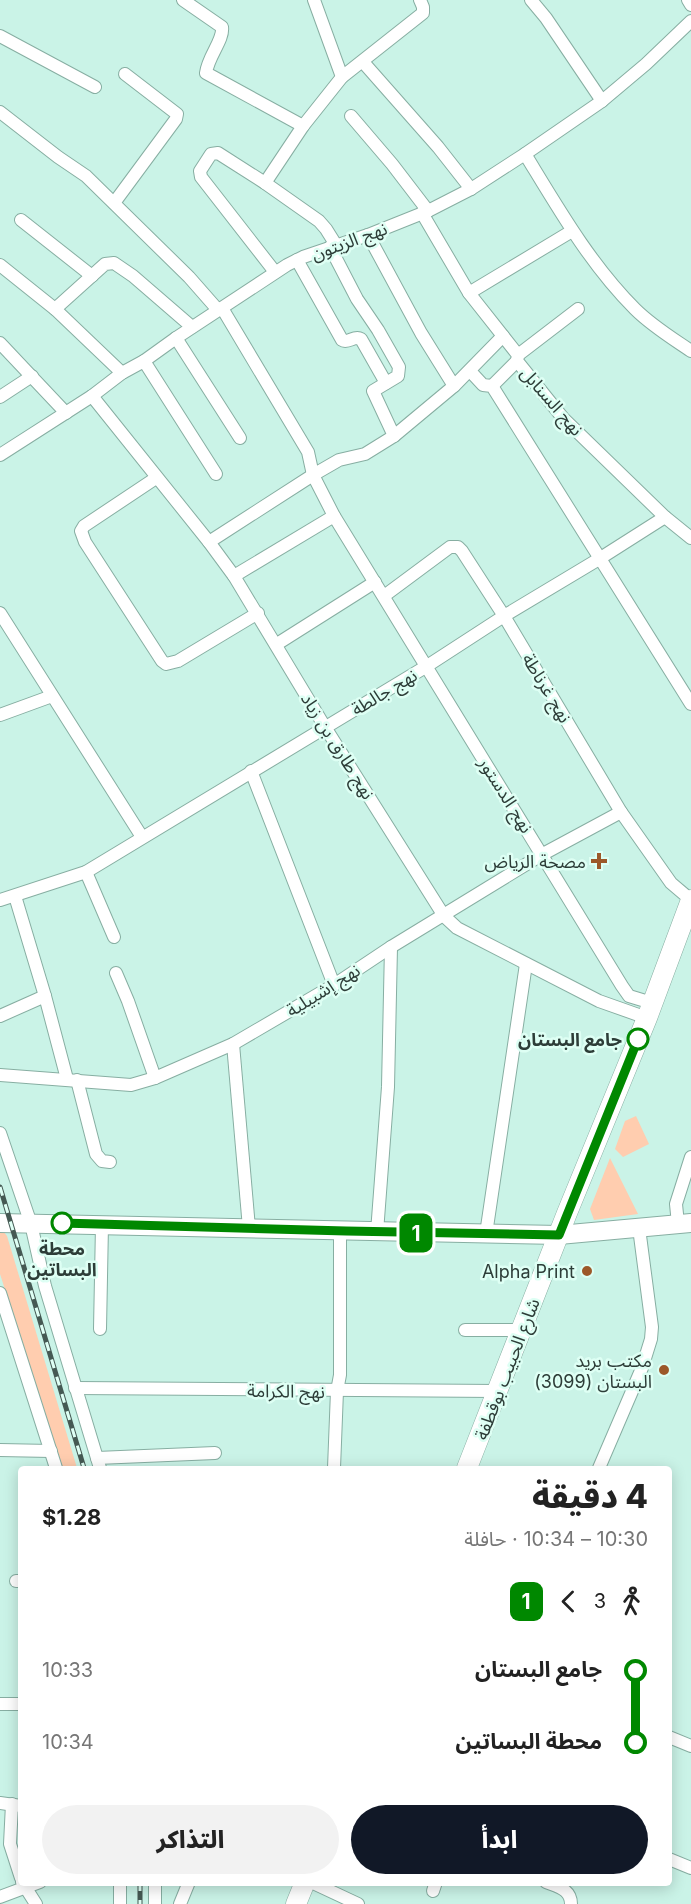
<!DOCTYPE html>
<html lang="ar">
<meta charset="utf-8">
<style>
body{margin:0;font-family:Inter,"Noto Sans Arabic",sans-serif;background:#f2f2f2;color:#222;direction:rtl;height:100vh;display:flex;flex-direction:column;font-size:22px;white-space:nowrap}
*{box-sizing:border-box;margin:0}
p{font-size:20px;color:#767676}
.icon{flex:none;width:33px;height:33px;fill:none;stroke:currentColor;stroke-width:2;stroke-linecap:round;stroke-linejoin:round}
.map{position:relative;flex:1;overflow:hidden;direction:ltr}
.panel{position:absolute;left:18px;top:1466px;width:654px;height:420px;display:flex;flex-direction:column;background:#fff;border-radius:6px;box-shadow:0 3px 15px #0003;direction:rtl}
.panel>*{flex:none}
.badge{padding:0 12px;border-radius:9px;font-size:21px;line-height:39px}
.map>.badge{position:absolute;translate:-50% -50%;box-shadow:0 0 0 3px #fff}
.legs{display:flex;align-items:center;gap:9px;height:66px;padding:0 24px;font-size:20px}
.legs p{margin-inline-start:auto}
.summary{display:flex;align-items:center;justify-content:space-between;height:102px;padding:0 24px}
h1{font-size:33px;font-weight:800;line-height:45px}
.button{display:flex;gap:12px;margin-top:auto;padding:12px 24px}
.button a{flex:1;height:69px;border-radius:36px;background:#111827;color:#fff;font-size:24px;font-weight:800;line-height:69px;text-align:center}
.button a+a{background:#f2f2f2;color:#222}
ul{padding:0 24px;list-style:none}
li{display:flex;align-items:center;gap:21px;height:72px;font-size:22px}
li i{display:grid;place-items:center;width:9px;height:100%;margin:0 8px;background:currentColor}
li i::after{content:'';width:15px;height:15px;margin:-8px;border:4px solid;border-radius:50%;background:#fff}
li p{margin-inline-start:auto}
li:first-child i{background:linear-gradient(#0000 50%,currentColor 0)}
li:last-child i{background:linear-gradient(currentColor 50%,#0000 0)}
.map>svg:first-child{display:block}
</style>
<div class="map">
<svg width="691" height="1904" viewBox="0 0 691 1904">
<rect width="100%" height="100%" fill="#caf3e7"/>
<g fill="#ffcdaf">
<polygon points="636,1116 649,1144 623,1157 615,1149 625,1121"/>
<polygon points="610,1158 638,1214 594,1220 590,1209"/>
<polygon points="0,1231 3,1231 7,1236 77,1468 62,1468 0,1274"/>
</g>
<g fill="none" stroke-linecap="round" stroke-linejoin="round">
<defs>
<g id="street">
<path d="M 183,0 L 222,27 C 224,40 208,56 206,73 L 303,126"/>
<polyline points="314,0 342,77"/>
<polyline points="531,0 546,18 602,101"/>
<polyline points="688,0 691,5"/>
<polyline points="0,36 95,87"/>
<polyline points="363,62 438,147 471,189"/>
<polyline points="0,112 58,157 86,176 189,277 218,310"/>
<polyline points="351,116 392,164 428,211"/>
<path d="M 525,154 C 558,208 590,264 635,309 C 652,326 672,338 691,351"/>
<polyline points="265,183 303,126 342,77 423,13 423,7 420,0"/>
<polyline points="114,203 176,119 177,114 125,74"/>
<polyline points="422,213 469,293 518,355 517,361 563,418 665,517 691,538"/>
<polyline points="21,220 92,276"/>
<polyline points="368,235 421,333 454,386"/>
<polyline points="330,247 357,299 378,330 399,367 398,376 373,391 394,436"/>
<path d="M 297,260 L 342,340 C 348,344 354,335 361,339 L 386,383"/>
<polyline points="0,265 55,309 122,373"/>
<polyline points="275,272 201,177 200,171 211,154 218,153 265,183 319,221 326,229 336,245"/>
<polyline points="469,293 572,231"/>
<polyline points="222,308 308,452 313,475 334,516 622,986 629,996 652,1003"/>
<polyline points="55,309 105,264 114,263 133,276 192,327"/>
<polyline points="176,338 240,438"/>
<polyline points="0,343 66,413"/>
<polyline points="518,355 578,309"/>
<polyline points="144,361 216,474"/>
<polyline points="470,371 483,385 492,386 691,704"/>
<polyline points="492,386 517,361"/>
<polyline points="92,396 209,542 234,576 325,727 444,916 457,928 599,1001 647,1018"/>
<polyline points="0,397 32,376"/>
<polyline points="0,455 92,396 122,373 144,361 176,338 287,265 303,257 368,235 428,211 471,189 525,154 602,101 646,64 691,21"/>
<polyline points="156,478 84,526 81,531 85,542 162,661 166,664 178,661 258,613"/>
<polyline points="209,542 313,475 339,460 365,454 394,436 454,386 503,336"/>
<polyline points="234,576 334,516"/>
<polyline points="384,596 450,547 458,547 462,551 504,616 621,812 671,883 691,900"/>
<polyline points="0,613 142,837"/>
<polyline points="277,644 375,582"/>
<polyline points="0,715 52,696"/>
<polyline points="251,771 334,985"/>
<polyline points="86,872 114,937"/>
<polyline points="15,896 45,996 67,1079"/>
<polyline points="0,900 86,872 427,666 504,616 599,559 665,517"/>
<polyline points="116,973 128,1001 155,1078"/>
<polyline points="0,1016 45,996"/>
<polyline points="233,1044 249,1228"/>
<polyline points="0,1075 131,1085 155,1078 233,1044 334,985 391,947 543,854 621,812"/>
<polyline points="77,1080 96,1154 102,1161 110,1162"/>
<polyline points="0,1133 31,1224 45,1286 100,1468"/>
<polyline points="678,1224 676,1204 691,1157"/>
<polyline points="377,1232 388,1087 391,947"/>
<polyline points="486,1234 526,964"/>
<polyline points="0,1293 56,1468"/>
<polyline points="100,1329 102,1225"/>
<polyline points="465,1330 521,1330"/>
<polyline points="75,1388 498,1391"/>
<polyline points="0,1450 51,1451"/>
<polyline points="97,1458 215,1453"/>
<polyline points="334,1468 337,1391 340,1375 340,1231"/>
<polyline points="599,1468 642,1368 651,1339 652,1327 639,1228"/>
<polyline points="16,1581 21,1581"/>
<polyline points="0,1704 21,1704"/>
<polyline points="669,1737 691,1746"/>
<polyline points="0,1803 21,1806"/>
<polyline points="12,1804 10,1844 21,1878"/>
<polyline points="669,1859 691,1868"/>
<polyline points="22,1882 36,1904"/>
<polyline points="120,1882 120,1904"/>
<polyline points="155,1882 155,1904"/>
<polyline points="311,1882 358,1904"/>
<path d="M 546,1882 C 558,1887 571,1889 571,1904"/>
<polyline points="433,1891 436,1882"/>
<polyline points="0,1897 40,1882"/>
<polyline points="180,1904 189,1882"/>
</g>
<polyline id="secondary" points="0,1223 559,1235 691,1223"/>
<g id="primary">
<polyline points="467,1468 567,1213 647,1018 691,900"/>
<polyline points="296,1904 305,1882"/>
</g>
</defs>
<use href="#street" stroke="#87aea2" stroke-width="14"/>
<use href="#secondary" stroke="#87aea2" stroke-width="20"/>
<use href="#primary" stroke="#87aea2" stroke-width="21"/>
<use href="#street" stroke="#fff" stroke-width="12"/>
<use href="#secondary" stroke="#fff" stroke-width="18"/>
<use href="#primary" stroke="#fff" stroke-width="20"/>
<defs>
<g id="rail">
<polyline points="0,1187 84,1468"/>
<polyline points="140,1882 140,1904"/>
</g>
</defs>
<use href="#rail" stroke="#455953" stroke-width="5"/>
<use href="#rail" stroke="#defff4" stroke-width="3" stroke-dasharray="9" stroke-linecap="butt"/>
</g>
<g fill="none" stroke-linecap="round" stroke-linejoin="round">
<defs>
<polyline id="line-1" points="62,1223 346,1231 559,1235 638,1039"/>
</defs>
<use href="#line-1" stroke="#fff" stroke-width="14"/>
<use href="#line-1" stroke="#080" stroke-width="9"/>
</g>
<g fill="#9c5829" stroke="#defff4" stroke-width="2">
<path d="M596 852h6v6h6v6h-6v6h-6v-6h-6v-6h6z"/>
<circle cx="587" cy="1271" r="6"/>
<circle cx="664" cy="1370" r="6"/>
</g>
<g fill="#fff" stroke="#080" stroke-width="3">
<circle cx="638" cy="1039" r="10"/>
<circle cx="62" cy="1223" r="10"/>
</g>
<g text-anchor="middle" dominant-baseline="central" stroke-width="5" stroke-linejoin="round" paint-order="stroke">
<g font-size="18" fill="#2d3d38" stroke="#defff4">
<text transform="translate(349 241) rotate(-20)">نهج الزيتون</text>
<text transform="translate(552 401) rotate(49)">نهج السنابل</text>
<text transform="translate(547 688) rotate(59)">نهج غرناطة</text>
<text transform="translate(384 692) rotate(-31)">نهج جالطة</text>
<text transform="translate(338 746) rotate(58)">نهج طارق بن زياد</text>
<text transform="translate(506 795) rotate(58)">نهج الدستور</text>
<text transform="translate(323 990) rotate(-32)">نهج إشبيلية</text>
<text transform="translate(507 1369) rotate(-69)">شارع الحبيب بوقطفة</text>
<text transform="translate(286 1391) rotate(1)">نهج الكرامة</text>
</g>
<g font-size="18" fill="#2d3d38" stroke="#defff4" text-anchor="end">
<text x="586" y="861">مصحة الرياض</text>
<text x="575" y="1271">Alpha Print</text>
<text x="652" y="1360">مكتب بريد<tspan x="652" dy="21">البستان (3099)</tspan></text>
</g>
<g font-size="18" font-weight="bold" fill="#2d3d38" stroke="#defff4" text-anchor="end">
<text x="622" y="1039">جامع البستان</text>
<text x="62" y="1248" text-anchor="middle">محطة<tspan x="62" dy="21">البساتين</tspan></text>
</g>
</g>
</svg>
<b class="badge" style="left:416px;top:1233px;background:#080;color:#fff">1</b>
<section class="panel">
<div class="summary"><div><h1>4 دقيقة</h1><p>10:30 – 10:34 · حافلة</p></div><b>$1.28</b></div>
<div class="legs"><svg class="icon" aria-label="walk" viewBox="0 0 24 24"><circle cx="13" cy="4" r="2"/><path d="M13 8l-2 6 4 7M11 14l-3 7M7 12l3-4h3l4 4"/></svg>3<svg class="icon" aria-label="back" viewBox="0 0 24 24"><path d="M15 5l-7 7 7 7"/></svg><b class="badge" style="background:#080;color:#fff">1</b></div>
<ul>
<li><i style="color:#080"></i><b>جامع البستان</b><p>10:33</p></li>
<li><i style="color:#080"></i><b>محطة البساتين</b><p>10:34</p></li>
</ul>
<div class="button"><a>ابدأ</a><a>التذاكر</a></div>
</section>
</div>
